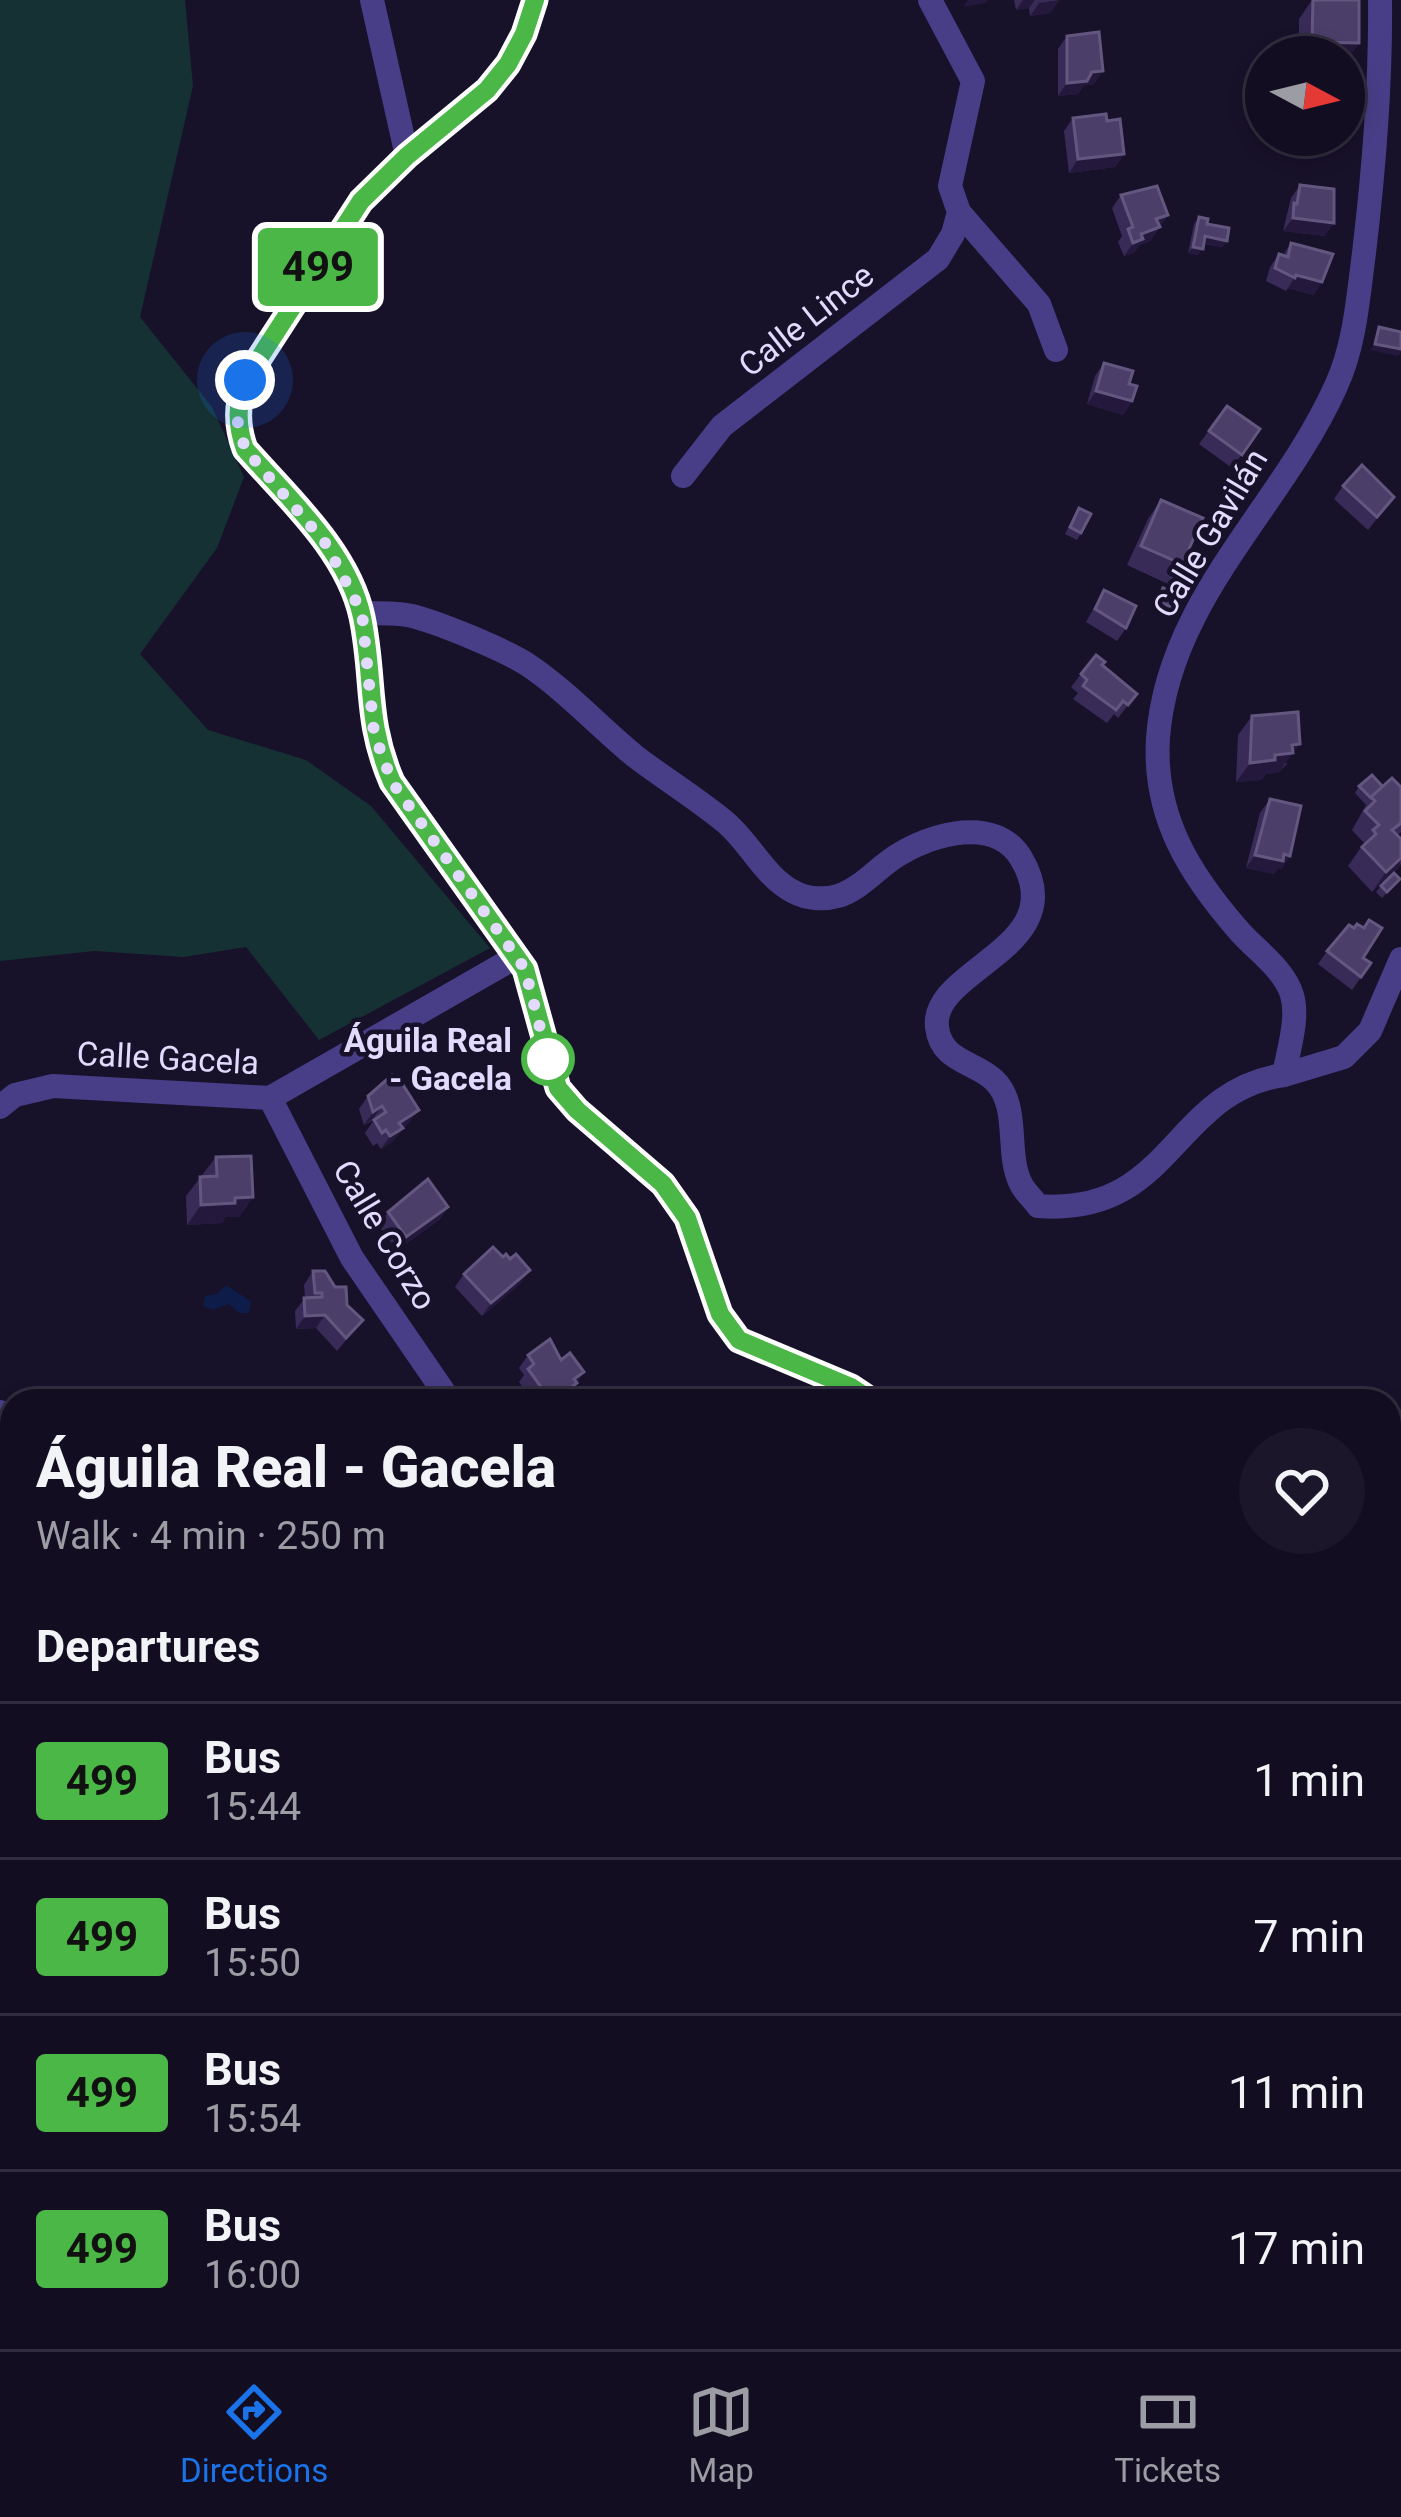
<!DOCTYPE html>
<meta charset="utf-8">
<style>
body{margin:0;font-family:Roboto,sans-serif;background:#1b1629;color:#f1f3f6;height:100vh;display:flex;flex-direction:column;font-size:45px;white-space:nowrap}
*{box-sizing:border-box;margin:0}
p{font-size:39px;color:#9c9ca5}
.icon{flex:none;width:66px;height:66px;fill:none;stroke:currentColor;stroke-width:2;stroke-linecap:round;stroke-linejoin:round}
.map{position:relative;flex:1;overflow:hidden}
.side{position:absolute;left:0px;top:1389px;width:1401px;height:960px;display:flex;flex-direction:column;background:#120d20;border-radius:36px 36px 0 0;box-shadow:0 6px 18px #0003,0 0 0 3px #312d3e}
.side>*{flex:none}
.badge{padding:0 24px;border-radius:9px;font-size:42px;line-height:78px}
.needle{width:78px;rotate:97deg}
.tools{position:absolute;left:1245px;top:36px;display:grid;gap:24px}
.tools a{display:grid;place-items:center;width:120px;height:120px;border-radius:50%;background:#120d20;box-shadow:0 6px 18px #0003,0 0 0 3px #312d3e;font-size:60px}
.you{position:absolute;width:60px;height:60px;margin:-30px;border:9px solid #fff;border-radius:50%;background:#1a73e8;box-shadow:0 0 0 18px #1a73e833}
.map>.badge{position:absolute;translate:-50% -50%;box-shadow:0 0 0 6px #fff}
h2{padding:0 36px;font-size:45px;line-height:108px}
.round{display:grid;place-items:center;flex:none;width:126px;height:126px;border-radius:63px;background:#1b1629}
.overview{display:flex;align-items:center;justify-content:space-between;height:204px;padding:0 36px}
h1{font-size:57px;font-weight:800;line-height:90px}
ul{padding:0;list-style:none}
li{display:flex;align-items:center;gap:36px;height:156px;padding:0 36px;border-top:3px solid #312d3e}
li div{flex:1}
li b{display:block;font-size:45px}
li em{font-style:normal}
li .badge{min-width:132px;font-weight:700;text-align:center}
.menu{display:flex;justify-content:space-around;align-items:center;height:168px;border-top:3px solid #312d3e;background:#120d20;font-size:33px;color:#9c9ca5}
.menu a{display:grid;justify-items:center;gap:6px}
.menu .selected{color:#1a73e8}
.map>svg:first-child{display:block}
</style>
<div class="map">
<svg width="1401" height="2349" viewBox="0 0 1401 2349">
<rect width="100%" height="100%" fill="#18112a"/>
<g fill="#153134">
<polygon points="0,0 185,0 193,86 140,317 212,407 244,477 217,548 140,654 208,730 306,760 371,806 490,948 319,1040 246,947 184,957 94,951 0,961"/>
<polygon points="498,2337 696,2337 690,2349 475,2349"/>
</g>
<polygon fill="#0d1c48" points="226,1285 251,1301 249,1313 239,1313 229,1304 213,1310 203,1306 205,1296 217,1294"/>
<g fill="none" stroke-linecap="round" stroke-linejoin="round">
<g stroke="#483e87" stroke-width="24">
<polyline points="372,0 407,156"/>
<path d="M 535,0 L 524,34 L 508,64 L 487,90 L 407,156 L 361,201 L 245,380 C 237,405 236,424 245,449 C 287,497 348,551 362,617 C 375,680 365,720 393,783 L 525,969 L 558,1088 L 577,1110 L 663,1184 L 687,1218 L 720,1314 L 739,1340 L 851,1387 L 872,1401"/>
<polyline points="959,212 1039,304 1056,350"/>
<polyline points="683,476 722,426 938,259 953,234 959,212 950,186 973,81 930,0"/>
<path d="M 361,613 C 379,614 399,612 416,617 C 444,625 500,648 525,663 C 565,689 599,727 636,757 C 665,779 696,798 724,821 C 750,842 764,877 794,892 C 807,899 824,900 838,896 C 861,889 878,867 898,855 C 932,834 995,815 1021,858 C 1075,948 930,968 937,1027 C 941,1062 974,1061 994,1080 C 1021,1106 1005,1153 1021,1184 C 1025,1192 1033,1199 1038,1206 C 1173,1217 1171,1091 1284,1075 C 1288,1051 1299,1019 1292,995 C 1284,969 1257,951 1240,932 C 1190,875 1153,817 1158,738 C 1168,599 1282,507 1336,386 C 1355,345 1358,298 1364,253 C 1374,169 1381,85 1380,0"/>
<polyline points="1284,1075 1344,1057 1370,1031 1401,959"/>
<polyline points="270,1098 352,1258 450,1401"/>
<polyline points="0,1107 15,1095 53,1086 270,1098 516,957"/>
<polyline points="0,1412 12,1424"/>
<polyline points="0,1686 12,1692"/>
<polyline points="0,2036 12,2045"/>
<polyline points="429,2349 443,2337"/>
</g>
</g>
<g fill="#392b57">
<polygon points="1014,0 1059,0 1050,13 1030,16 1029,8 1016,10"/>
<polygon points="1312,0 1359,43 1345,62 1344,57 1299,57 1299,19"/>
<polygon points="1067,36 1094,84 1084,85 1078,94 1058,96 1058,49"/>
<polygon points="1073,118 1107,121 1124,154 1115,167 1069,173 1064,131"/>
<polygon points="1300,185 1325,236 1283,231 1291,198"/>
<polygon points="1121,195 1168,215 1150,241 1139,245 1134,253 1124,256 1118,242 1122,236 1112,208"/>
<polygon points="1199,217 1227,241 1222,247 1204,244 1198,255 1188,253 1194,224"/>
<polygon points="1291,243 1322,282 1313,295 1288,288 1286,291 1266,281 1270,267 1279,254 1283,255"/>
<polygon points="1104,363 1129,384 1132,401 1123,415 1087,404 1095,376"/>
<polygon points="1227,406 1260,429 1232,468 1199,444"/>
<polygon points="1343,486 1394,497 1368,530 1334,499"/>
<polygon points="1161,500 1182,564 1179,569 1186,592 1181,598 1171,616 1153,608 1158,594 1163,588 1166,589 1168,584 1127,565 1148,519"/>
<polygon points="1079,508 1081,533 1077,540 1065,534"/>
<polygon points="1104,590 1126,628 1117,641 1086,622"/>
<polygon points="1102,665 1137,694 1118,718 1114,714 1107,723 1073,699 1078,693 1071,687 1081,674"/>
<polygon points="1252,716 1287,764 1279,772 1266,774 1261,780 1236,782 1238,735"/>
<polygon points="1359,786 1401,787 1401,832 1397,835 1401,839 1401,864 1372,892 1348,866 1364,843 1352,830 1366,805 1355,793"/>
<polygon points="1270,799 1290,856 1281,869 1278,868 1274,874 1246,868 1260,813"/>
<polygon points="1400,879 1382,898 1376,892 1381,886"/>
<polygon points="1327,951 1363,958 1371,963 1352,990 1318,964"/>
<polygon points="368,1096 419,1110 393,1141 381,1149 377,1143 373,1146 365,1133 374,1120 364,1125 359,1109"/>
<polygon points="216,1157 253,1197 239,1217 225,1217 222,1223 187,1225 186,1196"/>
<polygon points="448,1207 439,1220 397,1250 379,1226 388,1212"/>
<polygon points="313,1271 363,1320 337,1351 316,1328 296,1329 295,1311 305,1298 304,1285"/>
<polygon points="464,1274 521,1283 482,1316 455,1287"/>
<polygon points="528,1355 561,1360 584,1372 568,1396 562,1401 533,1401 519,1382 524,1375 519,1368"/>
<polygon points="12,1928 12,1966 3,1959 9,1949 1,1943"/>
<polygon points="12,2179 12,2197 4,2191"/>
</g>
<g fill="#24193d">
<polygon points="968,0 988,0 986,3 963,7"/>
<polygon points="1023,0 1035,0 1029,8 1016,10"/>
<polygon points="1059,0 1050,13 1030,16 1039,3"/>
<polygon points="1312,42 1359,43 1345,62 1344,57 1302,57"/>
<polygon points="1103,71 1094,84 1084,85 1078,94 1058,96 1067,83 1092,72"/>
<polygon points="1124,154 1115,167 1069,173 1078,159"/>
<polygon points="1168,215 1150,241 1139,245 1134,253 1124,256 1133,243 1156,219"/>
<polygon points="1293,218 1334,223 1325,236 1283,231"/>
<polygon points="1205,236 1227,241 1222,247 1201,243"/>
<polygon points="1193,247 1203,249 1198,255 1188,253"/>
<polygon points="1296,275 1322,282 1313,295 1288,288"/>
<polygon points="1375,344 1401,349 1401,352 1398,356 1370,350"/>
<polygon points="1096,391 1132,401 1123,415 1087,404"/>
<polygon points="1157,602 1176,609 1171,616 1153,608"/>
<polygon points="1300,744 1279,772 1266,774 1261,780 1236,782 1250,763 1292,745"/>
<polygon points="1284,854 1290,856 1281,869 1278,868 1274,874 1246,868 1255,855"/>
<polygon points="1401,858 1399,868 1372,892 1386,872"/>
<polygon points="382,1106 373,1119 364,1125 373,1112"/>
<polygon points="419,1110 393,1141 381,1149 399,1123"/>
<polygon points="253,1197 239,1217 225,1217 222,1223 187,1225 201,1205 235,1198"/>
<polygon points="448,1207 439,1220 397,1250 406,1237"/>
<polygon points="530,1270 521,1283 482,1316 491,1303"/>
<polygon points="325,1315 316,1328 296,1329 305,1316"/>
<polygon points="584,1372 568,1396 562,1401 557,1401 574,1379"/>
<polygon points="202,2337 235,2337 237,2338 229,2349 223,2349 200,2340"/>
</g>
<g fill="#4b3e69" stroke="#635780" stroke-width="3">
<polygon points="1313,0 1359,0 1359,43 1312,42"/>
<polygon points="1099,32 1103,71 1092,72 1087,81 1067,83 1067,36"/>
<polygon points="1106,114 1107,121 1120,119 1124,154 1078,159 1073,118"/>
<polygon points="1300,185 1334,189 1334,223 1293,218 1294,203 1297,204"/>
<polygon points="1157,186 1168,215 1156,219 1160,227 1141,234 1143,239 1133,243 1128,229 1133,227 1121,195"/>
<polygon points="1199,217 1208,219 1207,224 1229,228 1227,241 1205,236 1203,249 1193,247"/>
<polygon points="1291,243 1333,254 1322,282 1296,275 1295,278 1275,268 1279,254 1288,257"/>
<polygon points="1379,327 1401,332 1401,349 1375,344"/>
<polygon points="1104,363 1133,371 1129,384 1137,386 1132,401 1096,391"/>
<polygon points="1227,406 1260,429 1242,455 1209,431"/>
<polygon points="1362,465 1394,497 1377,517 1343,486"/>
<polygon points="1161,500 1203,518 1182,564 1141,546"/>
<polygon points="1079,508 1091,514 1081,533 1070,527"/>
<polygon points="1179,569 1195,577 1186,592 1170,584"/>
<polygon points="1163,588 1182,595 1176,609 1157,602"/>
<polygon points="1104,590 1136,606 1126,628 1095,609"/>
<polygon points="1096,655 1105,662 1102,665 1137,694 1128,705 1123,701 1116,710 1083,686 1087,680 1081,674"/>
<polygon points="1298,712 1300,744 1292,745 1293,753 1275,755 1275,760 1250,763 1252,716"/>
<polygon points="1372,775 1383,787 1371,798 1359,786"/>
<polygon points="1392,778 1401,787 1401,823 1392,830 1401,839 1401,858 1386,872 1362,847 1376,834 1373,830 1379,825 1365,811 1375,801 1371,797"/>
<polygon points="1270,799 1301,806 1290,856 1284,854 1283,861 1255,855"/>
<polygon points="1394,873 1400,879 1387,892 1381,886"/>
<polygon points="1369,920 1382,928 1363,958 1371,963 1361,977 1327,951 1349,925 1354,928 1357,924 1364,928"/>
<polygon points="392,1075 398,1077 419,1110 399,1123 403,1128 390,1136 386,1130 382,1133 374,1120 386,1112 382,1106 373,1112 368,1096"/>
<polygon points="251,1156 253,1197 235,1198 235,1203 201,1205 200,1177 217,1176 216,1157"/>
<polygon points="428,1179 448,1207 406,1237 388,1212"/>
<polygon points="493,1247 503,1257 506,1254 510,1259 516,1254 530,1270 491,1303 464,1274"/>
<polygon points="313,1271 325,1271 335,1287 346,1287 347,1305 363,1320 346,1338 325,1315 305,1316 304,1298 322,1297 322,1293 315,1293"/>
<polygon points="550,1339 561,1360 570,1353 584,1372 574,1379 577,1383 561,1395 558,1391 549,1398 528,1369 534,1364 528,1355"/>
<polygon points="0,2085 11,2093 0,2109"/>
<polygon points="0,2227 11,2243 0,2252"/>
<polygon points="84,2337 118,2337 127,2347 124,2349 76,2349 83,2343 80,2340"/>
<polygon points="235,2337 257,2337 254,2349 247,2349 234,2344 237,2338"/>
</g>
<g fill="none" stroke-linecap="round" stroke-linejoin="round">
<defs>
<path id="line" d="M 535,0 L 524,34 L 508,64 L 487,90 L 407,156 L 361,201 L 245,380 C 237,405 236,424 245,449 C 287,497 348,551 362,617 C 375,680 365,720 392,782 L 525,969 L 558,1088 L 577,1110 L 663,1184 L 687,1218 L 720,1314 L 739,1340 L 851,1387 L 872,1401"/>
</defs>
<use href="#line" stroke="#fff" stroke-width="27"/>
<use href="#line" stroke="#4ab747" stroke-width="18"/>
<polyline stroke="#e3dbfe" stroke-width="12" stroke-dasharray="0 21.6" points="245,380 237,419 245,449 326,544 362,613 374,733 392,782 525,969 548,1059"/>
</g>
<circle fill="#fff" stroke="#4ab747" stroke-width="6" cx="548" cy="1059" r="24"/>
<g text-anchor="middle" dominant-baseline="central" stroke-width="9" stroke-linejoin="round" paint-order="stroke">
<g font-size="33" fill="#e3dbfe" stroke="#18112a">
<text transform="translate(806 320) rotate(-38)">Calle Lince</text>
<text transform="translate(1210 533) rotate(-59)">Calle Gavilán</text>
<text transform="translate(168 1058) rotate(3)">Calle Gacela</text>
<text transform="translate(385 1235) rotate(59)">Calle Corzo</text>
</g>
<g font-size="33" font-weight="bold" fill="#e3dbfe" stroke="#18112a" text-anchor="end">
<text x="512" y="1040">Águila Real<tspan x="512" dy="38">- Gacela</tspan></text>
</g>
</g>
</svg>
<div class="tools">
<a><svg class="needle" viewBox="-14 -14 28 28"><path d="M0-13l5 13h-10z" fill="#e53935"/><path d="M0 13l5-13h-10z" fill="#9c9ca5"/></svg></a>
</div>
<div class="you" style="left:245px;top:380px"></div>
<b class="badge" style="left:318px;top:267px;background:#4ab747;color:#111">499</b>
<section class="side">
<div class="overview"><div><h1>Águila Real - Gacela</h1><p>Walk · 4 min · 250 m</p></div><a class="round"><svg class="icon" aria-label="heart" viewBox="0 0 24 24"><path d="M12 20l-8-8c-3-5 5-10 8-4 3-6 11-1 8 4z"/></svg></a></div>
<h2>Departures</h2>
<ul>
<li><span class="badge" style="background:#4ab747;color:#111">499</span><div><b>Bus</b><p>15:44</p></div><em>1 min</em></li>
<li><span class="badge" style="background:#4ab747;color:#111">499</span><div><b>Bus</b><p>15:50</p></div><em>7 min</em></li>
<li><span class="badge" style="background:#4ab747;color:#111">499</span><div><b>Bus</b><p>15:54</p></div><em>11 min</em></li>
<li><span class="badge" style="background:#4ab747;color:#111">499</span><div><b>Bus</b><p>16:00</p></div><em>17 min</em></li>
</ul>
</section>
</div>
<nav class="menu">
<a class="selected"><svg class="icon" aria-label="directions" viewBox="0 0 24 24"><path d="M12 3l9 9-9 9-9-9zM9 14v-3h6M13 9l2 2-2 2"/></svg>Directions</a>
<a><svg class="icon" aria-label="map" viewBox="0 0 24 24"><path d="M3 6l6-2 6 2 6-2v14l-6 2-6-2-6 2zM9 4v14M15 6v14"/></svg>Map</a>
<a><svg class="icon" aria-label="tickets" viewBox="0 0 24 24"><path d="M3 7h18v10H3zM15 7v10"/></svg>Tickets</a>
</nav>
